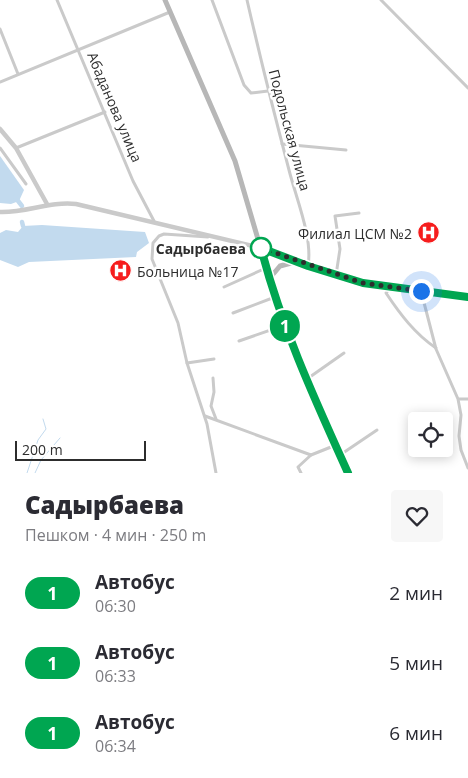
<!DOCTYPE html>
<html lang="ru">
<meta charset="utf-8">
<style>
body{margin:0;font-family:"Open Sans",sans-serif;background:#f7f7f7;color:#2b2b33;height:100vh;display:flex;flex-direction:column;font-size:19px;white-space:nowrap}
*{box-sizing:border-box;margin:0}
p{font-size:16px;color:#7c7c81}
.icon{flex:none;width:28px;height:28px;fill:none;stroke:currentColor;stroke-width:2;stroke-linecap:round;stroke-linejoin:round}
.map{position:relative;height:473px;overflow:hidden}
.side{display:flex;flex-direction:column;background:#fff;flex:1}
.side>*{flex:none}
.badge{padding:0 10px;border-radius:16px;font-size:18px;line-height:32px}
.fabs{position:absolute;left:408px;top:412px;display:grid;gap:10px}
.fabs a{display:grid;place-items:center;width:45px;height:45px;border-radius:5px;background:#fff;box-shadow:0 2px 12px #0003;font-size:25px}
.scale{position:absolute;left:15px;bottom:12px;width:131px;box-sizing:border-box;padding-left:5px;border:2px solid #2d2d2d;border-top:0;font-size:14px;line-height:18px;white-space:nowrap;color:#2d2d2d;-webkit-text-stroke:4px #fff;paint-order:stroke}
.you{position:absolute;width:25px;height:25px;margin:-12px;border:4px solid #fff;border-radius:50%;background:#1a73e8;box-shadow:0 0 0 8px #1a73e833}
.map>.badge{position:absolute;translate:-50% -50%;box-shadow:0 0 0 2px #fff}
.round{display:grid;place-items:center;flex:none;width:52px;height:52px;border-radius:5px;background:#f7f7f7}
.overview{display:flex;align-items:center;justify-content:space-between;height:85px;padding:0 25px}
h1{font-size:24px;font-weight:800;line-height:38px}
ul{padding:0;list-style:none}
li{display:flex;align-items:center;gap:15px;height:70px;padding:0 25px}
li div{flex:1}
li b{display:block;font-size:19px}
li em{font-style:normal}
li .badge{min-width:55px;font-weight:700;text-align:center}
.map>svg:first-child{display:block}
</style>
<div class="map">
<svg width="468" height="473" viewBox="0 0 468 473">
<rect width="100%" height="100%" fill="#fff"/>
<g fill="#c2daee">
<polygon points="0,156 24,190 19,201 11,204 0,203"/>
<polygon points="42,225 145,232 149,243 137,252 136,257 29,262 18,267 0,260 0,233 6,230 18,232 23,226"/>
</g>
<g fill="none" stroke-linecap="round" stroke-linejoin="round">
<g stroke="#c2daee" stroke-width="1">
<polyline points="27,473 38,440 46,429 43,419"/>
<polyline points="35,473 41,460 60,438"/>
</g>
<g stroke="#c2daee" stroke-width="4.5">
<polyline points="15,197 22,206"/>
<polyline points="22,222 23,226"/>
</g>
<g stroke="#cacaca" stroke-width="3">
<polyline points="57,0 133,181 154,221"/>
<polyline points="212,0 244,85 251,93 268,91"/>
<path d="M 247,0 C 260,57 274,113 289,170 C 296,198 313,238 308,266"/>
<polyline points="381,0 468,88"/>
<polyline points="0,29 18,74"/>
<polyline points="0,82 170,12"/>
<polyline points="282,144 346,150"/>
<polyline points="0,148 26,184"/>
<polyline points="16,148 105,112"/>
<polyline points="208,237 164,234 159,236 153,243 152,259 178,323 187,363 207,424 216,473"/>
<polyline points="336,275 340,249 335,216 359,213"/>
<polyline points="224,287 266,268"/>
<path d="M 390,288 L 386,293 C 400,314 415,334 436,348"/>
<polyline points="421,291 436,349 458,399 461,415 459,436 461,450 468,468"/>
<polyline points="233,313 275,297"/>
<polyline points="239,341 285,325"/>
<polyline points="187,363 214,359"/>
<polyline points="213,378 214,392 211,406 216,419"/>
<polyline points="307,379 344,353"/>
<polyline points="459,399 468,399"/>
<polyline points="205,416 311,455 336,445"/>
<polyline points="340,455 377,430"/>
<polyline points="301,473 298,467 311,455"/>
</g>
<g stroke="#cacaca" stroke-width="4.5">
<polyline points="0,129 16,148 47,204"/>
<path d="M 0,212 C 26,213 50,201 76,204 L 261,248"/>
</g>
<g stroke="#b7b7b7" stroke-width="5">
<polyline points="165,0 235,161 275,297 307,379 348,473"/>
<polyline points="261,248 308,266 363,283 468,297"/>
<polyline points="269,279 280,266 295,262"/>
</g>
</g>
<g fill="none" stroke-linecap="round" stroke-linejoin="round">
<defs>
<path id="line" d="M 348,473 C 315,400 281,326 261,248 L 308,266 L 363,283 L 468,297"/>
</defs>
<use href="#line" stroke="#fff" stroke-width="11"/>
<use href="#line" stroke="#00a651" stroke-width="8"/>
<polyline stroke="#2d2d2d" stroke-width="5" stroke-dasharray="0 9" points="261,248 363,283 421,291"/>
</g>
<defs>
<symbol id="hospital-disc" viewBox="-11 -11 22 22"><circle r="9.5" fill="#f61d1d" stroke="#fff"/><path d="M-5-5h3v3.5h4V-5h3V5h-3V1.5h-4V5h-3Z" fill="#fff"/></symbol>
</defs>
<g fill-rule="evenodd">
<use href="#hospital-disc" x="416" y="220" width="25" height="25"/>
<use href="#hospital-disc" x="108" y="258" width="25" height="25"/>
</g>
<circle fill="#fff" stroke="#00a651" stroke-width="2.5" cx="261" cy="248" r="10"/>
<g text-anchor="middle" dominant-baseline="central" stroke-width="5" stroke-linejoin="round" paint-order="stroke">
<g font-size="14" fill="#2d2d2d" stroke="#fff">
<text transform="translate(115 107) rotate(67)">Абаданова улица</text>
<text transform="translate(290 130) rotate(75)">Подольская улица</text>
</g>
<g font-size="14" fill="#2d2d2d" stroke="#fff" text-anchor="end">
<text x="412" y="233">Филиал ЦСМ №2</text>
<text x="137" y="271" text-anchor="start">Больница №17</text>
</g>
<g font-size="14" font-weight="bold" fill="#2d2d2d" stroke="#fff" text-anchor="end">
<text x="246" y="248">Садырбаева</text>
</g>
</g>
</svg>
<div class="fabs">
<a><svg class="icon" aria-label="locate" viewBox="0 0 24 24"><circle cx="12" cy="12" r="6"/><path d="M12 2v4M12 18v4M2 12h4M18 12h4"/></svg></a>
</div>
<div class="scale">200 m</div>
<div class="you" style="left:421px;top:291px"></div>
<b class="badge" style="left:285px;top:326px;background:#00a651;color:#fff">1</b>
</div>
<section class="side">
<div class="overview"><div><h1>Садырбаева</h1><p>Пешком · 4 мин · 250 m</p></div><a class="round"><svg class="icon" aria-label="heart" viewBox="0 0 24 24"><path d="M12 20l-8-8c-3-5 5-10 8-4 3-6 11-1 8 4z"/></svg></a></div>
<ul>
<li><span class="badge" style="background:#00a651;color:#fff">1</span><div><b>Автобус</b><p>06:30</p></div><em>2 мин</em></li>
<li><span class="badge" style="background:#00a651;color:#fff">1</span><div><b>Автобус</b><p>06:33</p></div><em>5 мин</em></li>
<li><span class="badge" style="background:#00a651;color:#fff">1</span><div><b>Автобус</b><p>06:34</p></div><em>6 мин</em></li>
</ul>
</section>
